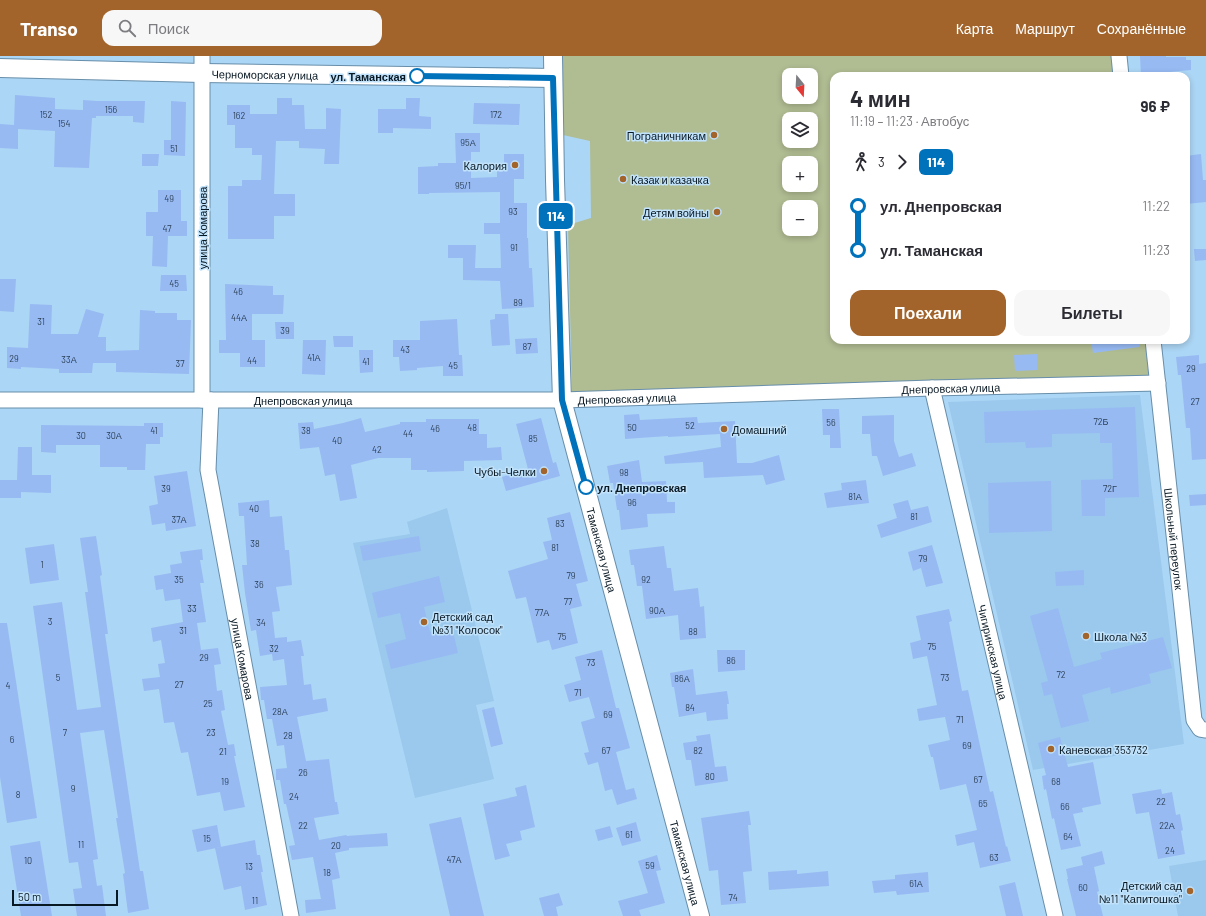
<!DOCTYPE html>
<html lang="ru">
<meta charset="utf-8">
<style>
body{margin:0;font-family:Barlow,sans-serif;background:#f7f7f7;color:#2b2b33;height:100vh;display:flex;flex-direction:column;font-size:15px;white-space:nowrap}
*{box-sizing:border-box;margin:0}
p{font-size:13px;color:#7c7c81}
.icon{flex:none;width:22px;height:22px;fill:none;stroke:currentColor;stroke-width:2;stroke-linecap:round;stroke-linejoin:round}
.map{position:relative;flex:1;overflow:hidden}
.drawer{position:absolute;left:830px;top:16px;width:360px;height:272px;display:flex;flex-direction:column;background:#fff;border-radius:12px;box-shadow:0 2px 6px #0003}
.drawer>*{flex:none}
.badge{padding:0 8px;border-radius:6px;font-size:14px;line-height:26px}
.needle{width:26px;rotate:162deg}
.controls{position:absolute;left:782px;top:12px;display:grid;gap:8px}
.controls a{display:grid;place-items:center;width:36px;height:36px;border-radius:8px;background:#fff;box-shadow:0 2px 6px #0003;font-size:20px}
.scale{position:absolute;left:12px;bottom:10px;width:106px;box-sizing:border-box;padding-left:4px;border:2px solid #091924;border-top:0;font-size:11px;line-height:14px;white-space:nowrap;color:#091924;-webkit-text-stroke:3px #c1e2fb;paint-order:stroke}
.map>.badge{position:absolute;translate:-50% -50%;box-shadow:0 0 0 2px #fff}
.legs{display:flex;align-items:center;gap:6px;height:44px;padding:0 20px;font-size:13px}
.legs p{margin-inline-start:auto}
.headline{display:flex;align-items:center;justify-content:space-between;height:68px;padding:0 20px}
h1{font-size:22px;font-weight:700;line-height:30px}
.primary-button{display:flex;gap:8px;margin-top:auto;padding:8px 20px}
.primary-button a{flex:1;height:46px;border-radius:12px;background:#a2642a;color:#fff;font-size:16px;font-weight:700;line-height:46px;text-align:center}
.primary-button a+a{background:#f7f7f7;color:#2b2b33}
ul{padding:0 20px;list-style:none}
li{display:flex;align-items:center;gap:14px;height:44px;font-size:15px}
li i{display:grid;place-items:center;width:6px;height:100%;margin:0 5px;background:currentColor}
li i::after{content:'';width:10px;height:10px;margin:-5px;border:3px solid;border-radius:50%;background:#fff}
li p{margin-inline-start:auto}
li:first-child i{background:linear-gradient(#0000 50%,currentColor 0)}
li:last-child i{background:linear-gradient(currentColor 50%,#0000 0)}
header{display:flex;align-items:center;gap:24px;box-sizing:border-box;height:56px;padding:0 20px;background:#a2642a;color:#fff}
header strong{font-size:19px}
nav{display:flex;gap:22px;margin-inline-start:auto;font-size:14px}
.search{width:280px;height:36px;background:#f7f7f7;display:flex;align-items:center;gap:10px;box-sizing:border-box;padding:0 14px;border-radius:12px;color:#7c7c81;font-size:15px}
.map>svg:first-child{display:block}
</style>
<header>
<strong>Transo</strong>
<div class="search"><svg class="icon" aria-label="search" viewBox="0 0 24 24"><circle cx="10" cy="10" r="6"/><path d="M15 15l6 6"/></svg>Поиск</div>
<nav><a>Карта</a><a>Маршрут</a><a>Сохранённые</a></nav>
</header>
<div class="map">
<svg width="1206" height="860" viewBox="0 0 1206 860">
<rect width="100%" height="100%" fill="#acd6f5"/>
<g fill="#9ac9ed">
<polygon points="1140,339 1184,688 1033,714 948,346"/>
<polygon points="447,452 494,645 476,649 494,723 415,742 353,487 410,478 407,466"/>
<polygon points="1206,804 1206,860 1178,860 1169,810"/>
</g>
<path fill="#b0bc92" fill-rule="evenodd" d="M 562,0 L 1111,0 L 1114,20 L 834,20 L 834,284 L 1145,284 L 1149,322 L 572,338 L 568,169 L 591,162 L 590,85 L 563,79 ZM 789,19 L 811,19 L 811,41 L 789,41 ZM 789,63 L 811,63 L 811,85 L 789,85 ZM 789,107 L 811,107 L 811,129 L 789,129 ZM 789,151 L 811,151 L 811,173 L 789,173 Z"/>
<g fill="#97baf3">
<polygon points="1140,0 1166,0 1166,1 1186,1 1186,4 1191,4 1191,14 1169,16 1170,20 1141,20"/>
<polygon points="15,39 55,42 55,53 83,54 83,44 97,45 145,45 144,67 133,66 133,60 96,60 96,62 92,62 89,112 54,111 55,75 18,73 18,93 0,92 0,68 14,69"/>
<polygon points="277,42 292,42 292,49 304,49 305,73 326,73 326,52 341,53 339,108 324,108 325,93 299,92 299,85 276,85 274,138 295,138 295,160 274,160 274,183 228,183 228,130 242,130 242,124 261,124 262,99 252,99 252,92 235,92 235,69 227,69 227,49 250,49 250,58 277,58"/>
<polygon points="406,42 420,42 419,60 431,61 431,73 393,72 393,77 378,77 378,53 406,53"/>
<polygon points="171,45 186,46 185,100 164,99 164,84 171,84"/>
<polygon points="474,47 520,48 519,69 473,68"/>
<polygon points="455,77 480,77 480,96 471,96 471,122 497,121 497,110 504,110 504,98 524,98 524,123 514,123 514,147 527,147 527,182 528,182 529,212 532,212 534,251 502,253 500,225 463,224 463,202 448,202 448,189 476,189 475,212 501,212 500,178 484,178 484,167 500,167 500,136 429,137 429,138 418,138 418,111 438,110 438,107 456,107"/>
<polygon points="142,98 159,98 158,110 142,110"/>
<polygon points="1201,98 1203,124 1206,124 1206,146 1186,148 1186,100"/>
<polygon points="158,134 181,134 181,165 187,165 187,180 168,180 167,211 152,210 153,180 146,180 146,156 158,156"/>
<polygon points="1194,193 1206,193 1206,204 1195,205"/>
<polygon points="161,219 186,219 187,235 160,235"/>
<polygon points="0,223 16,223 14,256 0,255"/>
<polygon points="225,228 273,230 273,239 284,239 283,258 252,258 252,284 265,284 265,311 240,311 240,297 219,297 219,284 226,284"/>
<polygon points="30,248 52,249 51,278 78,278 86,253 104,258 98,281 106,281 106,295 139,294 140,254 155,255 155,257 177,257 177,264 191,264 189,318 116,316 116,307 93,307 92,317 59,317 59,313 21,311 21,313 7,312 7,291 28,292"/>
<polygon points="495,258 508,258 510,289 492,290 490,264 495,263"/>
<polygon points="457,263 459,299 462,299 463,320 443,320 443,310 417,312 417,314 400,315 399,301 393,301 393,284 420,284 420,265"/>
<polygon points="275,266 294,266 294,283 276,283"/>
<polygon points="333,280 353,280 353,291 334,291"/>
<polygon points="537,282 538,297 516,298 515,283"/>
<polygon points="303,284 326,284 325,319 302,318"/>
<polygon points="1091,284 1139,284 1139,291 1093,297"/>
<polygon points="359,294 373,294 373,316 360,317"/>
<polygon points="1037,298 1037,314 1015,315 1014,299"/>
<polygon points="1199,299 1199,308 1206,307 1206,403 1192,404 1190,372 1186,372 1181,319 1178,319 1176,301"/>
<polygon points="1135,351 1139,441 1105,442 1105,460 1082,460 1081,424 1113,423 1112,387 1100,387 1100,377 1052,378 1052,391 1026,392 1025,386 985,387 984,356"/>
<polygon points="822,353 839,353 841,392 830,392 830,379 823,379"/>
<polygon points="639,358 640,364 697,361 698,367 735,365 737,407 752,407 779,399 785,424 766,429 763,419 704,422 703,406 665,408 664,400 721,391 720,378 668,381 668,380 625,383 624,359"/>
<polygon points="894,359 894,385 899,401 912,397 916,410 883,420 877,400 872,400 870,378 862,378 862,360"/>
<polygon points="361,362 365,376 400,368 400,366 426,366 426,363 479,363 479,378 487,378 487,392 501,391 502,404 464,405 464,415 427,416 427,414 411,414 411,402 378,402 351,409 357,442 340,445 335,418 325,420 319,391 300,393 298,367 313,366 314,373 343,367"/>
<polygon points="541,362 553,407 556,406 560,420 506,435 502,421 528,413 516,368"/>
<polygon points="144,367 163,367 163,381 160,381 160,388 146,388 145,414 127,414 127,411 100,411 100,389 56,389 56,397 41,396 41,369 144,370"/>
<polygon points="18,391 32,391 32,419 51,419 51,437 21,436 21,442 0,442 0,424 17,424"/>
<polygon points="639,404 642,426 666,425 667,446 675,446 675,457 647,458 648,471 621,474 619,454 617,454 613,427 610,427 607,410"/>
<polygon points="187,415 196,470 166,475 165,467 152,469 149,450 158,448 154,420"/>
<polygon points="866,424 869,447 827,452 824,437 842,434 841,427"/>
<polygon points="1051,425 1052,475 989,477 988,427"/>
<polygon points="1206,438 1206,449 1190,450 1189,439"/>
<polygon points="269,444 270,461 282,460 285,494 289,494 292,529 276,531 280,555 272,556 275,582 287,581 287,586 301,584 304,600 301,600 304,629 311,628 313,644 326,642 328,655 297,661 306,705 329,703 335,746 337,746 339,758 314,762 319,784 346,779 347,780 387,777 388,790 349,792 349,794 335,797 340,822 332,824 336,853 306,857 305,844 321,843 313,801 292,804 289,790 295,789 286,748 284,748 280,724 276,724 276,713 287,712 284,689 277,690 272,663 267,663 264,644 261,644 260,631 287,629 284,603 273,605 272,598 260,600 256,574 251,575 245,537 242,509 247,509 244,460 239,460 238,447"/>
<polygon points="908,444 911,454 928,450 932,466 881,482 877,469 897,462 893,448"/>
<polygon points="570,456 588,525 576,528 582,550 570,553 578,587 552,594 549,584 537,587 526,541 516,543 508,515 548,503 543,486 552,484 547,462"/>
<polygon points="96,480 102,519 100,520 108,578 105,578 140,815 143,815 149,853 128,857 123,818 125,817 116,762 118,762 104,674 80,677 98,803 93,804 97,830 102,829 106,860 77,860 73,833 82,832 78,806 69,807 33,550 62,546 77,654 101,651 85,536 88,536 80,482"/>
<polygon points="419,480 421,495 363,505 360,490"/>
<polygon points="54,488 59,524 30,528 25,492"/>
<polygon points="932,489 943,527 926,531 921,512 913,515 908,496"/>
<polygon points="664,490 667,512 671,512 674,535 698,532 700,551 704,550 706,582 680,584 678,559 646,563 642,530 637,530 634,509 631,509 629,494"/>
<polygon points="202,493 203,504 200,504 204,527 200,527 206,566 197,567 201,594 218,592 221,608 214,609 217,635 222,634 225,654 221,655 228,689 234,688 236,700 234,700 245,751 224,755 220,736 197,740 188,696 181,697 174,666 164,667 159,633 144,635 142,623 160,621 158,608 165,607 161,584 153,586 151,572 183,566 180,543 165,545 163,533 156,534 154,520 171,517 170,509 182,507 180,496"/>
<polygon points="1084,514 1084,529 1056,530 1055,516"/>
<polygon points="439,520 445,546 424,551 430,576 452,571 458,597 391,613 385,589 406,583 400,557 378,562 372,537"/>
<polygon points="1058,552 1074,611 1102,603 1100,597 1163,581 1172,612 1149,618 1151,627 1111,638 1110,631 1082,639 1089,665 1061,672 1052,638 1044,640 1041,627 1048,625 1030,560"/>
<polygon points="949,553 952,565 949,566 962,635 968,634 990,736 993,735 1006,791 1007,790 1011,805 980,812 974,786 957,790 955,779 977,774 966,728 940,734 933,701 931,701 928,689 950,684 945,661 919,665 917,653 937,649 927,600 913,603 910,587 921,584 916,560"/>
<polygon points="0,567 7,567 37,762 7,767 0,721"/>
<polygon points="602,594 616,652 619,652 630,692 616,696 626,734 634,732 637,743 617,749 612,733 605,735 598,706 588,709 584,697 589,696 581,666 595,662 589,641 569,646 564,629 581,624 575,601"/>
<polygon points="717,594 745,594 745,614 718,616"/>
<polygon points="693,613 696,639 727,635 729,648 727,648 728,663 707,665 706,656 679,661 674,631 672,631 670,617"/>
<polygon points="494,651 503,688 491,691 482,654"/>
<polygon points="710,678 715,711 726,710 728,725 695,730 691,704 686,704 683,687 697,685 696,680"/>
<polygon points="1060,681 1068,711 1093,706 1101,748 1082,752 1083,756 1073,758 1081,790 1061,794 1054,762 1052,763 1046,733 1044,734 1042,720 1046,719 1038,687"/>
<polygon points="526,729 535,771 520,775 522,784 506,788 510,800 495,804 483,748 517,740 515,732"/>
<polygon points="1161,733 1162,738 1172,736 1176,759 1180,758 1183,774 1181,775 1185,798 1158,803 1149,756 1136,758 1132,738"/>
<polygon points="749,755 751,769 748,769 752,815 743,816 746,847 721,849 718,814 709,815 701,762"/>
<polygon points="461,761 474,818 484,860 450,860 429,768"/>
<polygon points="636,766 641,785 622,790 616,772"/>
<polygon points="217,769 221,791 197,796 192,774"/>
<polygon points="610,770 613,781 598,785 595,774"/>
<polygon points="255,784 257,799 260,799 263,816 261,816 267,849 245,854 241,830 224,834 215,792"/>
<polygon points="40,785 52,860 21,860 10,790"/>
<polygon points="1102,795 1105,808 1094,811 1099,835 1097,836 1103,860 1076,860 1067,823 1068,823 1066,813 1083,809 1081,801"/>
<polygon points="657,799 661,814 656,815 665,847 639,854 641,860 623,860 618,845 648,837 638,805"/>
<polygon points="797,814 797,818 828,815 829,830 769,834 768,816"/>
<polygon points="928,816 929,836 897,839 896,835 874,837 872,825 895,823 895,819"/>
<polygon points="1015,826 1023,860 1006,860 999,830"/>
<polygon points="559,837 563,849 556,851 558,860 544,860 539,842"/>
</g>
<g fill="none" stroke-linecap="round" stroke-linejoin="round">
<defs>
<g id="minor">
<polyline points="1119,0 1121,20"/>
<path id="s1" d="M 1153,284 L 1194,664 L 1200,673 L 1206,674"/>
<path id="s2" d="M 932,332 L 1055,860"/>
<path id="s3" d="M 0,344 L 562,344 L 932,332 L 1158,327"/>
<polyline points="202,344 202,0"/>
<path id="s4" d="M 211,344 L 208,414 L 291,860"/>
</g>
<g id="tertiary">
<path id="s5" d="M 553,0 L 555,124 L 562,344 L 700,860"/>
<path id="s6" d="M 0,12 L 202,17 L 553,22"/>
</g>
</defs>
<use href="#minor" stroke="#678eaa" stroke-width="17"/>
<use href="#tertiary" stroke="#678eaa" stroke-width="20"/>
<use href="#minor" stroke="#fff" stroke-width="15"/>
<use href="#tertiary" stroke="#fff" stroke-width="18"/>
</g>
<g fill="none" stroke-linecap="round" stroke-linejoin="round">
<defs>
<polyline id="line-1" points="417,20 553,22 562,344 586,431"/>
</defs>
<use href="#line-1" stroke="#fff" stroke-width="9"/>
<use href="#line-1" stroke="#0072bc" stroke-width="6"/>
</g>
<g fill="#fff" stroke="#0072bc" stroke-width="2">
<circle cx="417" cy="20" r="7"/>
<circle cx="586" cy="431" r="7"/>
</g>
<g fill="#a2642a" stroke="#c1e2fb" stroke-width="1.5">
<circle cx="714" cy="79" r="4"/>
<circle cx="515" cy="109" r="4"/>
<circle cx="623" cy="123" r="4"/>
<circle cx="717" cy="156" r="4"/>
<circle cx="724" cy="373" r="4"/>
<circle cx="544" cy="415" r="4"/>
<circle cx="424" cy="566" r="4"/>
<circle cx="1086" cy="580" r="4"/>
<circle cx="1051" cy="693" r="4"/>
<circle cx="1190" cy="835" r="4"/>
</g>
<g text-anchor="middle" dominant-baseline="central" stroke-width="3" stroke-linejoin="round" paint-order="stroke">
<g font-size="9" fill="#2c4158">
<text x="111" y="53">156</text>
<text x="46" y="58">152</text>
<text x="496" y="58">172</text>
<text x="239" y="59">162</text>
<text x="64" y="67">154</text>
<text x="468" y="86">95А</text>
<text x="174" y="92">51</text>
<text x="463" y="129">95/1</text>
<text x="169" y="142">49</text>
<text x="513" y="155">93</text>
<text x="167" y="172">47</text>
<text x="514" y="191">91</text>
<text x="174" y="227">45</text>
<text x="238" y="235">46</text>
<text x="518" y="246">89</text>
<text x="239" y="261">44А</text>
<text x="41" y="265">31</text>
<text x="285" y="274">39</text>
<text x="527" y="290">87</text>
<text x="405" y="293">43</text>
<text x="314" y="301">41А</text>
<text x="14" y="302">29</text>
<text x="69" y="303">33А</text>
<text x="252" y="304">44</text>
<text x="366" y="305">41</text>
<text x="180" y="307">37</text>
<text x="453" y="309">45</text>
<text x="1191" y="312">29</text>
<text x="1195" y="345">27</text>
<text x="1101" y="365">72Б</text>
<text x="831" y="366">56</text>
<text x="690" y="369">52</text>
<text x="472" y="371">48</text>
<text x="632" y="371">50</text>
<text x="435" y="372">46</text>
<text x="154" y="374">41</text>
<text x="306" y="374">38</text>
<text x="408" y="377">44</text>
<text x="81" y="379">30</text>
<text x="114" y="379">30А</text>
<text x="533" y="382">85</text>
<text x="337" y="384">40</text>
<text x="377" y="393">42</text>
<text x="624" y="416">98</text>
<text x="166" y="432">39</text>
<text x="1110" y="432">72Г</text>
<text x="855" y="440">81А</text>
<text x="632" y="446">96</text>
<text x="254" y="452">40</text>
<text x="914" y="460">81</text>
<text x="179" y="463">37А</text>
<text x="560" y="467">83</text>
<text x="255" y="487">38</text>
<text x="555" y="491">81</text>
<text x="923" y="502">79</text>
<text x="42" y="508">1</text>
<text x="571" y="519">79</text>
<text x="179" y="523">35</text>
<text x="646" y="523">92</text>
<text x="259" y="528">36</text>
<text x="568" y="545">77</text>
<text x="192" y="552">33</text>
<text x="657" y="554">90А</text>
<text x="542" y="556">77А</text>
<text x="50" y="565">3</text>
<text x="261" y="566">34</text>
<text x="183" y="574">31</text>
<text x="693" y="575">88</text>
<text x="562" y="580">75</text>
<text x="932" y="590">75</text>
<text x="274" y="592">32</text>
<text x="204" y="601">29</text>
<text x="731" y="604">86</text>
<text x="591" y="606">73</text>
<text x="1061" y="618">72</text>
<text x="58" y="621">5</text>
<text x="945" y="621">73</text>
<text x="682" y="622">86А</text>
<text x="179" y="628">27</text>
<text x="8" y="629">4</text>
<text x="578" y="636">71</text>
<text x="208" y="647">25</text>
<text x="690" y="651">84</text>
<text x="280" y="655">28А</text>
<text x="608" y="658">69</text>
<text x="960" y="663">71</text>
<text x="65" y="676">7</text>
<text x="211" y="676">23</text>
<text x="288" y="679">28</text>
<text x="12" y="683">6</text>
<text x="967" y="689">69</text>
<text x="606" y="694">67</text>
<text x="698" y="694">82</text>
<text x="223" y="695">21</text>
<text x="303" y="716">26</text>
<text x="710" y="720">80</text>
<text x="978" y="723">67</text>
<text x="225" y="725">19</text>
<text x="1056" y="725">68</text>
<text x="73" y="732">9</text>
<text x="18" y="738">8</text>
<text x="294" y="740">24</text>
<text x="1161" y="745">22</text>
<text x="983" y="747">65</text>
<text x="1065" y="750">66</text>
<text x="303" y="769">22</text>
<text x="1167" y="769">22А</text>
<text x="629" y="778">61</text>
<text x="1068" y="780">64</text>
<text x="207" y="782">15</text>
<text x="81" y="788">11</text>
<text x="336" y="789">20</text>
<text x="1170" y="794">24</text>
<text x="994" y="801">63</text>
<text x="454" y="803">47А</text>
<text x="28" y="804">10</text>
<text x="650" y="809">59</text>
<text x="249" y="810">13</text>
<text x="327" y="816">18</text>
<text x="916" y="827">61А</text>
<text x="1083" y="831">60</text>
<text x="733" y="841">74</text>
<text x="255" y="844">11</text>
</g>
<g font-size="11" fill="#091924" stroke="#c1e2fb">
<text stroke="none"><textPath href="#s6" startOffset="265">Черноморская улица</textPath></text>
<text transform="translate(202 172) rotate(-90)">улица Комарова</text>
<text stroke="none"><textPath href="#s3" startOffset="951">Днепровская улица</textPath></text>
<text stroke="none"><textPath href="#s3" startOffset="627">Днепровская улица</textPath></text>
<text stroke="none"><textPath href="#s3" startOffset="303">Днепровская улица</textPath></text>
<text stroke="none"><textPath href="#s1" startOffset="200">Школьный переулок</textPath></text>
<text stroke="none"><textPath href="#s5" startOffset="499">Таманская улица</textPath></text>
<text stroke="none"><textPath href="#s2" startOffset="271">Чигиринская улица</textPath></text>
<text stroke="none"><textPath href="#s4" startOffset="262">улица Комарова</textPath></text>
<text stroke="none"><textPath href="#s5" startOffset="823">Таманская улица</textPath></text>
</g>
<g font-size="11" font-weight="bold" fill="#091924" stroke="#c1e2fb" text-anchor="end">
<text x="406" y="20">ул. Таманская</text>
<text x="597" y="431" text-anchor="start">ул. Днепровская</text>
</g>
<g font-size="11" fill="#091924" stroke="#c1e2fb" text-anchor="end">
<text x="706" y="79">Пограничникам</text>
<text x="507" y="109">Калория</text>
<text x="631" y="123" text-anchor="start">Казак и казачка</text>
<text x="709" y="156">Детям войны</text>
<text x="732" y="373" text-anchor="start">Домашний</text>
<text x="536" y="415">Чубы-Челки</text>
<text x="432" y="560" text-anchor="start">Детский сад<tspan x="432" dy="13">№31 "Колосок"</tspan></text>
<text x="1094" y="580" text-anchor="start">Школа №3</text>
<text x="1059" y="693" text-anchor="start">Каневская 353732</text>
<text x="1182" y="829">Детский сад<tspan x="1182" dy="13">№11 "Капитошка"</tspan></text>
</g>
</g>
</svg>
<div class="controls">
<a><svg class="needle" viewBox="-14 -14 28 28"><path d="M0-13l5 13h-10z" fill="#e53935"/><path d="M0 13l5-13h-10z" fill="#7c7c81"/></svg></a>
<a><svg class="icon" aria-label="layers" viewBox="0 0 24 24"><path d="M12 4l9 5-9 5-9-5zM3 14l9 5 9-5"/></svg></a>
<a>+</a>
<a>−</a>
</div>
<div class="scale">50 m</div>
<b class="badge" style="left:556px;top:160px;background:#0072bc;color:#fff">114</b>
<section class="drawer">
<div class="headline"><div><h1>4 мин</h1><p>11:19 – 11:23 · Автобус</p></div><b>96 ₽</b></div>
<div class="legs"><svg class="icon" aria-label="walk" viewBox="0 0 24 24"><circle cx="13" cy="4" r="2"/><path d="M13 8l-2 6 4 7M11 14l-3 7M7 12l3-4h3l4 4"/></svg>3<svg class="icon" aria-label="forward" viewBox="0 0 24 24"><path d="M9 5l7 7-7 7"/></svg><b class="badge" style="background:#0072bc;color:#fff">114</b></div>
<ul>
<li><i style="color:#0072bc"></i><b>ул. Днепровская</b><p>11:22</p></li>
<li><i style="color:#0072bc"></i><b>ул. Таманская</b><p>11:23</p></li>
</ul>
<div class="primary-button"><a>Поехали</a><a>Билеты</a></div>
</section>
</div>
